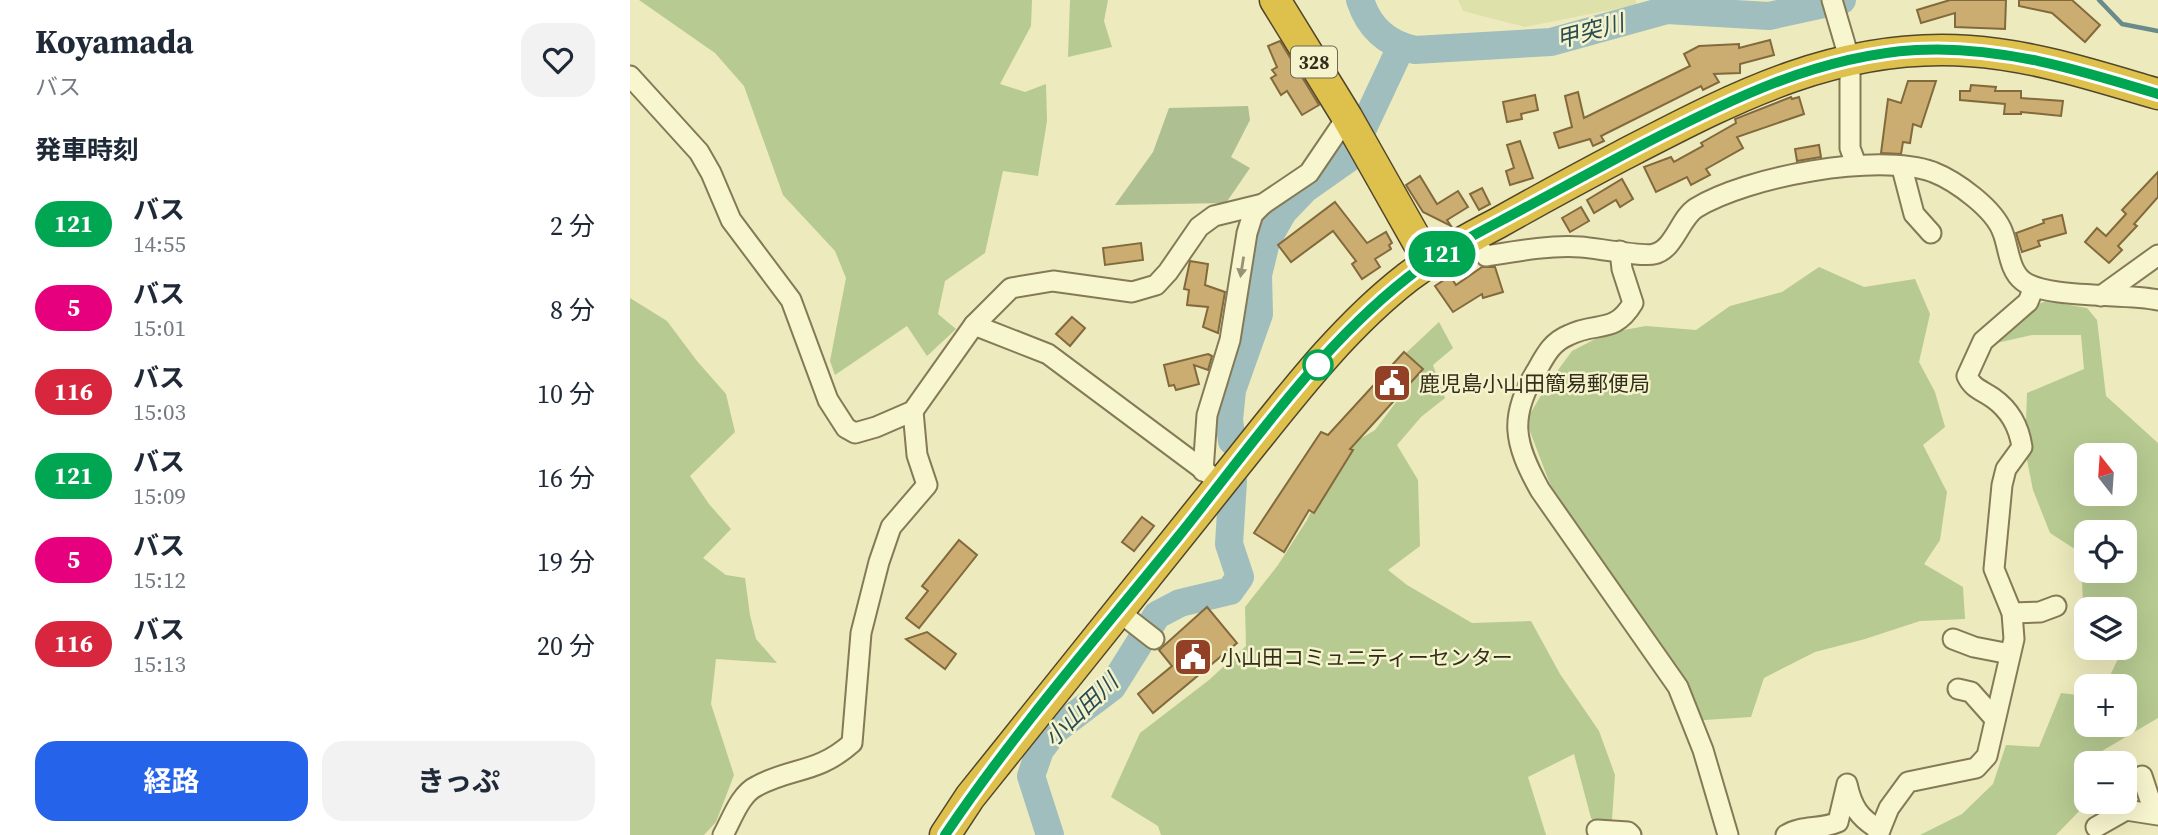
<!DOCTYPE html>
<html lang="ja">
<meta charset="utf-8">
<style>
body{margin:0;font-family:"Source Serif 4","Noto Sans JP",serif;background:#f2f2f3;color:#1f2937;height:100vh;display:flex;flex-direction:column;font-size:26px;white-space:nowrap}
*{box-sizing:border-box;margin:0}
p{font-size:23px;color:#747a83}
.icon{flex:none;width:38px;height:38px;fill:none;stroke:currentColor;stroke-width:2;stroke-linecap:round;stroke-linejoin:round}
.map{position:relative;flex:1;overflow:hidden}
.panel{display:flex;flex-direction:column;background:#fff;width:630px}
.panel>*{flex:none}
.badge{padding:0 14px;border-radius:23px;font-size:24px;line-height:46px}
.needle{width:46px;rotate:343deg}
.buttons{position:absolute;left:1444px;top:443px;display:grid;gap:14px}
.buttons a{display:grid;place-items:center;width:63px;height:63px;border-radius:14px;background:#fff;box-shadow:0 7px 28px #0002;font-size:35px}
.map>.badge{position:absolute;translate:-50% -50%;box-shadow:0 0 0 4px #fff}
h2{padding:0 35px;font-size:26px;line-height:63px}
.round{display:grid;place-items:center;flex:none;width:74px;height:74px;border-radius:21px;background:#f2f2f3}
.overview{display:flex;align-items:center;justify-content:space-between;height:119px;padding:0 35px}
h1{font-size:33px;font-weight:700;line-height:52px}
.button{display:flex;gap:14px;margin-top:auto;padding:14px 35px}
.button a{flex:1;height:80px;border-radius:21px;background:#2563eb;color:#fff;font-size:28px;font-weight:700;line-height:80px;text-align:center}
.button a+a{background:#f2f2f3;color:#1f2937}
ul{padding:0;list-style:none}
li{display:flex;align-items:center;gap:21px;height:84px;padding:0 35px}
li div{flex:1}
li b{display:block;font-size:26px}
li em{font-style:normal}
li .badge{min-width:77px;font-weight:700;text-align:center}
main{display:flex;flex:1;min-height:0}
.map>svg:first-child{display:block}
</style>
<main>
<section class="panel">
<div class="overview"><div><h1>Koyamada</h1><p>バス</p></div><a class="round"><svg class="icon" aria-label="heart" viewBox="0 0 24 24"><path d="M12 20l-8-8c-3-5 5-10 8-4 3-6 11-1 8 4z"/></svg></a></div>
<h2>発車時刻</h2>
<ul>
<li><span class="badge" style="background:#00a651;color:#fff">121</span><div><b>バス</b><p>14:55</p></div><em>2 分</em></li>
<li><span class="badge" style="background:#e6007e;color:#fff">5</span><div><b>バス</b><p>15:01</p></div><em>8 分</em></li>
<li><span class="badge" style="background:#d7263d;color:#fff">116</span><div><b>バス</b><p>15:03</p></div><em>10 分</em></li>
<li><span class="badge" style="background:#00a651;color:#fff">121</span><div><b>バス</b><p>15:09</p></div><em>16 分</em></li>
<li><span class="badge" style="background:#e6007e;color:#fff">5</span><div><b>バス</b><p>15:12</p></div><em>19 分</em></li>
<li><span class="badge" style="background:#d7263d;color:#fff">116</span><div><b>バス</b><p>15:13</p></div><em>20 分</em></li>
</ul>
<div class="button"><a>経路</a><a>きっぷ</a></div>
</section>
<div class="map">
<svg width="1528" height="835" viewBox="0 0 1528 835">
<rect width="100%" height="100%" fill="#edeabd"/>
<polygon fill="#dee2aa" points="828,0 1006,0 1006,5 895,27 833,11"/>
<g fill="#b6ca91" fill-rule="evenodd">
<polygon points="9,0 402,0 401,26 370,84 395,92 416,84 417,121 408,176 373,171 355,253 315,281 308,314 326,329 297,356 277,326 205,375 200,361 216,278 205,251 153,195 114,86 85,53"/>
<polygon points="440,0 478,0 474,21 482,47 438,57"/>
<polygon points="1189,267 1234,287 1285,279 1300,314 1289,362 1305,392 1315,427 1293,445 1317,492 1310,540 1294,564 1333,587 1335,619 1290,621 1235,639 1185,652 1134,678 1121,717 1059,721 923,492 896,421 917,385 942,351 977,333 1016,326 1066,330 1100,306 1152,292"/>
<polygon points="0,298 37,321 67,361 96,394 105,432 60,476 79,504 101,529 73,558 96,575 115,578 120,615 126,639 147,663 86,659 81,704 104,775 86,822 74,835 0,835"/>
<path d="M 1416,301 L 1457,308 L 1467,320 L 1476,396 L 1528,443 L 1528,718 L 1472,751 L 1480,763 L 1456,763 L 1458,802 L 1426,835 L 1290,835 L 1332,814 L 1363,784 L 1376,745 L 1409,747 L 1431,693 L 1456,696 L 1456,724 L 1494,724 L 1494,686 L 1475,686 L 1507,619 L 1484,599 L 1453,605 L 1451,553 L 1420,533 L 1403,490 L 1395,450 L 1397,393 L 1454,369 L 1451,335 L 1402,335 L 1362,344 L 1391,311 ZM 1456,455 L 1494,455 L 1494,494 L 1456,494 ZM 1456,532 L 1494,532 L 1494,570 L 1456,570 Z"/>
<polygon points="809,322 823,348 803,365 815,398 791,417 767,445 788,480 790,546 758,570 777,585 842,623 901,621 930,674 969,731 985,775 981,835 975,835 961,818 944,754 898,777 916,835 531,835 528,826 481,797 510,733 579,680 616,646 615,607 648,565 677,520 710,451 745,430 770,397 776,353"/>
</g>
<polygon fill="#aebf91" points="618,106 620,120 601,157 620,168 596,203 485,205 523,152 539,108"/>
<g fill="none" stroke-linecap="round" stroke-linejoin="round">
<polyline stroke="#688b8b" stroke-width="4.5" points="1469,0 1492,24 1528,31"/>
<g stroke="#a0bebd" stroke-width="28">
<path d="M 730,0 C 739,28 757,44 785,50 L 921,42 L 1037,10 L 1139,16 L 1212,0"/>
<polyline points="602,441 599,420 602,390 629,314 628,275 636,242 653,212 675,189 719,158 771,47"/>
<polyline points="420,835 401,776 410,750 425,730 482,687 527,615 550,603 600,591 610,577 599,544 603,481"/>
</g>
</g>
<g fill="#cbad72" stroke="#836a3c" stroke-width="2">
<polygon points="1320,0 1376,0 1375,29 1325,27 1325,13 1291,23 1287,10"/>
<polygon points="1389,0 1442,0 1470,25 1455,42 1422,13 1389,6"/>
<polygon points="1140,40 1144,55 1110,64 1110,73 1084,74 1089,82 1073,90 1071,86 971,136 974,141 963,146 960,139 929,148 924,133 942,127 935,96 948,92 954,118 1060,66 1054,54 1069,46 1109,44 1109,48"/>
<polygon points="650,41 689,105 672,115 657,91 651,95 641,78 646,75 642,70 647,67 638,46"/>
<polygon points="1278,81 1306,81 1291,127 1283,124 1280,143 1273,142 1271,154 1251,153 1258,99 1271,103"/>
<polygon points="1341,85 1366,87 1365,91 1391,91 1391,98 1433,101 1431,116 1391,112 1391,114 1374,114 1375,104 1330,100 1330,91 1340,91"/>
<polygon points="905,95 908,110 891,114 892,119 877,122 873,102"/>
<polygon points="1161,97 1162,99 1169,97 1174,114 1107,137 1113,148 1076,169 1080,175 1061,185 1057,177 1026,192 1014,167 1041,157 1044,162 1073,146 1071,143 1106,123 1105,119"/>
<polygon points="890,141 903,178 880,185 876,171 884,168 877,145"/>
<polygon points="1189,145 1191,157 1167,161 1165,149"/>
<polygon points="1528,172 1528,197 1504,224 1507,226 1488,246 1492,250 1479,263 1455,242 1467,228 1476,236 1496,214 1492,210"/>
<polygon points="790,176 807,204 828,191 838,207 817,220 821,226 793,212 776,185"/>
<polygon points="992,179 1003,199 990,207 986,200 964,213 957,200"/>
<polygon points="852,188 860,204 849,210 840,194"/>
<polygon points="705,202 737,243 756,232 762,243 759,245 761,249 745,259 750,267 732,279 722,264 726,261 703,231 661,262 648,245"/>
<polygon points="951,207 959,221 940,232 932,218"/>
<polygon points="1432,215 1436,233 1408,241 1410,246 1392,252 1386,233 1414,223 1413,220"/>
<polygon points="511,243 513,260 475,265 473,248"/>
<polygon points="560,261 578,264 575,285 595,292 588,333 573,327 578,307 557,305 559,290 554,289"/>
<polygon points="852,267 865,267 873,292 853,298 852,294 823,312 805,286 820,276 826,285"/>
<polygon points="442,317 455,328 440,346 426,334"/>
<polygon points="774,352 793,369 720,449 723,450 684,513 679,510 654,552 624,533 691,432 698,435"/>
<polygon points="578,354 582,356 578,370 564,365 569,384 546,390 544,385 539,386 534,365"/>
<polygon points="512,517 524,526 504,551 492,542"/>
<polygon points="329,540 347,555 289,628 276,618 298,591 292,586"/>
<polygon points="577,607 607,643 523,713 508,694 542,666 529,650"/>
<polygon points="297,632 326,654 315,669 276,639"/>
</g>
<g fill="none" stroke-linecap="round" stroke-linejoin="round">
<defs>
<g id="minor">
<polyline points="1202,0 1220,61 1220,148 1226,164"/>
<polyline points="0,76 69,152 81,173 101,220 161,300 198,400 216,428 225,433 246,427 283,411 344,325 381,288 423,281 502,292 526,285 538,272 569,227 584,216 633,204 679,173 717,117"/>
<polyline points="1272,168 1284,214 1301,233"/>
<path d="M 840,238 L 856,256 C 887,251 919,245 951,247 C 965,248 1014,257 1024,254 C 1044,250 1050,218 1066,208 C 1116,177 1247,152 1303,172 C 1326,181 1365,209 1373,233 C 1379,249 1379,270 1393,281 C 1416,299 1497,293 1528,300"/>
<path d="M 990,251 L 992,269 L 1003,303 C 984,335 967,321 939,335 C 922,342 916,354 907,370 C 878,417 884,443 910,490 L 1048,687 L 1073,750 L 1098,835"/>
<polyline points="1471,296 1528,255"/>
<polyline points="344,325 418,354 591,483"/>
<polyline points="573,471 577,415 600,340 617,233 623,214 633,204"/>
<polyline points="488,611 524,639"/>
<polyline points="1382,613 1410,612 1426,606"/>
<polyline points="1323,639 1344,647 1380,654"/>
<polyline points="1328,689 1341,692 1365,719"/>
<polyline points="1512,776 1524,812"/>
<polyline points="1466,827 1496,810 1528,815"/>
<polyline points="967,830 998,832 1001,835"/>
<path d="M 93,835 C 102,819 110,794 127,786 C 162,767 187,774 222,743 L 231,633 L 249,562 L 261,527 L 297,485 L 287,455 L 283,411"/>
<path d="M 1156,835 C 1171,825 1191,830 1208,822 L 1217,784 C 1222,807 1229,818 1250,830"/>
<path d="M 1248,835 L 1259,808 L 1278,782 L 1346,768 L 1357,756 L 1384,639 L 1382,613 L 1364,569 L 1372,485 L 1376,469 L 1392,447 C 1389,427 1380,410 1363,398 C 1352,390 1343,389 1337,376 L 1353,341 L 1398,302 L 1404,287"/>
</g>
<g id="highway">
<polyline points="645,0 717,117 799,262"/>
<path d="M 315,835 L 340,797 C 426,690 511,582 597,476 C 653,407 707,332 778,277 C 806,256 837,239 868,223 C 909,200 951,177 993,155 C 1105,97 1208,42 1339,51 C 1403,55 1466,76 1528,94"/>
</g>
</defs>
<use href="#minor" stroke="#847a56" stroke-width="23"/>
<use href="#highway" stroke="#51462b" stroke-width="33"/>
<use href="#minor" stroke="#f8f6cf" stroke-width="19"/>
<use href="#highway" stroke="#dec14c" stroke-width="30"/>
</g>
<defs><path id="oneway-solid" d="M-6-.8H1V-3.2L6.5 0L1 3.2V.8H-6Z" transform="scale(1.75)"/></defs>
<use fill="#969275" href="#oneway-solid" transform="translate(612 267) rotate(99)"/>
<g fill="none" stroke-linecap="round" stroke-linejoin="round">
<defs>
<path id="line" d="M 315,835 C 385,731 469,635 548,537 C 619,449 687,349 777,278 C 807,254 842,236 876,218 C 921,194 966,169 1012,145 C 1099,100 1187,56 1286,50 C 1369,45 1450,70 1528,94"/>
</defs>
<use href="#line" stroke="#fff" stroke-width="16"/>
<use href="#line" stroke="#00a651" stroke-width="10"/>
</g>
<defs>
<symbol id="civic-square" viewBox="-11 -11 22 22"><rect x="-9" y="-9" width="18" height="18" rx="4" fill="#924127" stroke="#f4f3cc"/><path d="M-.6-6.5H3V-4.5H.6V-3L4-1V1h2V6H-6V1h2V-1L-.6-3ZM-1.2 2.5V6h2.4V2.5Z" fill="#fff"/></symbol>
</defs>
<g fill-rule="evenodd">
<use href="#civic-square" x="740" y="361" width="44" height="44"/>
<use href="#civic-square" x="541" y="635" width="44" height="44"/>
</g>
<circle fill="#fff" stroke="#00a651" stroke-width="3.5" cx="688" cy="365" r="14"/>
<g text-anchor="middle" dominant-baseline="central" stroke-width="5" stroke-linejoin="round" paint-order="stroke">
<rect fill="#f4f3cc" stroke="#6d6850" stroke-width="2" x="661" y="46.5" width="46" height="31" rx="5"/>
<g font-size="19" font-weight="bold" fill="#332d1b">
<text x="684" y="62">328</text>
</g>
<g font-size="21" fill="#332d1b" stroke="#f4f3cc" text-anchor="start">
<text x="789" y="383">鹿児島小山田簡易郵便局</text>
<text x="590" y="657">小山田コミュニティーセンター</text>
</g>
<g font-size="23" font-style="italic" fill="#2a4c53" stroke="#f4f3cc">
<text transform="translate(960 31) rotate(-15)">甲突川</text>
<text transform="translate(451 710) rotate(-44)">小山田川</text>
</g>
</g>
</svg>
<div class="buttons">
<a><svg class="needle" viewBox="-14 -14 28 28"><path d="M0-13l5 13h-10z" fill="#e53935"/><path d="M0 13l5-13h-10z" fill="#747a83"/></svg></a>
<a><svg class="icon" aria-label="locate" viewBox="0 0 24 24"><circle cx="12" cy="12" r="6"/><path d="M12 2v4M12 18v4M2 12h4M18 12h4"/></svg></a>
<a><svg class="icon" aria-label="layers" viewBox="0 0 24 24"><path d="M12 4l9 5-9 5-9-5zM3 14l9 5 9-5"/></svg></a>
<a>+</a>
<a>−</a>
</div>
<b class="badge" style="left:812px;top:254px;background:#00a651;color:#fff">121</b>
</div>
</main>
